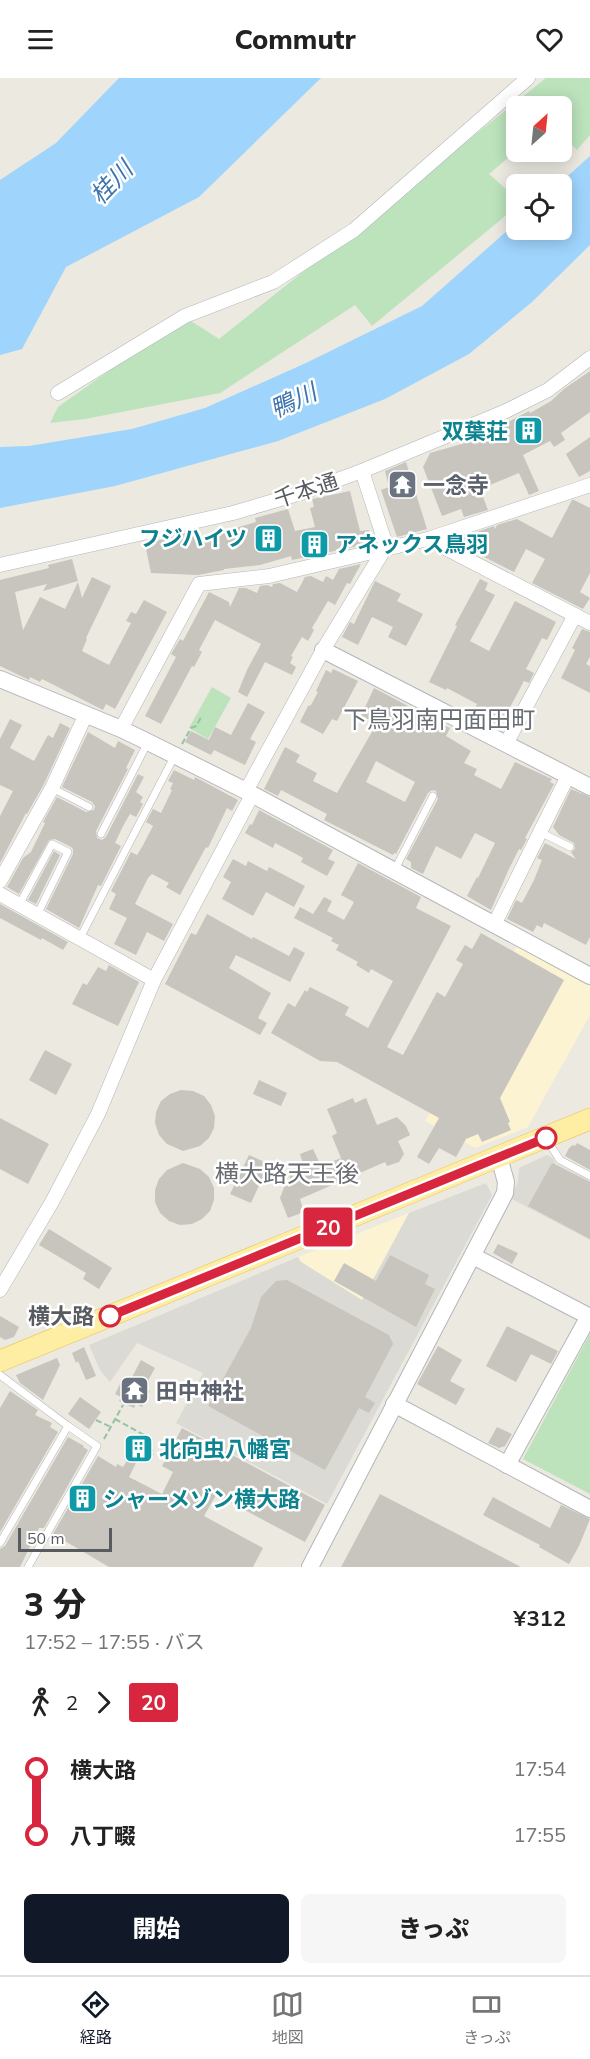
<!DOCTYPE html>
<html lang="ja">
<meta charset="utf-8">
<style>
body{margin:0;font-family:Mulish,"Noto Sans JP",sans-serif;background:#f6f6f6;color:#222;height:100vh;display:flex;flex-direction:column;font-size:22px;white-space:nowrap}
*{box-sizing:border-box;margin:0}
p{font-size:20px;color:#767676}
.icon{flex:none;width:33px;height:33px;fill:none;stroke:currentColor;stroke-width:2;stroke-linecap:round;stroke-linejoin:round}
.map{position:relative;height:1489px;overflow:hidden}
.panel{display:flex;flex-direction:column;background:#fff;flex:1}
.panel>*{flex:none}
.badge{padding:0 12px;border-radius:4px;font-size:21px;line-height:39px}
.needle{width:39px;rotate:27deg}
.fabs{position:absolute;left:506px;top:18px;display:grid;gap:12px}
.fabs a{display:grid;place-items:center;width:66px;height:66px;border-radius:9px;background:#fff;box-shadow:0 3px 15px #0003;font-size:30px}
.scale{position:absolute;left:18px;bottom:15px;width:94px;box-sizing:border-box;padding-left:6px;border:3px solid #585c60;border-top:0;font-size:16px;line-height:21px;white-space:nowrap;color:#585c60;-webkit-text-stroke:4px #fff;paint-order:stroke}
.map>.badge{position:absolute;translate:-50% -50%;box-shadow:0 0 0 3px #fff}
.legs{display:flex;align-items:center;gap:9px;height:66px;padding:0 24px;font-size:20px}
.legs p{margin-inline-start:auto}
.head{display:flex;align-items:center;justify-content:space-between;height:102px;padding:0 24px}
h1{font-size:33px;font-weight:800;line-height:45px}
.action{display:flex;gap:12px;margin-top:auto;padding:12px 24px}
.action a{flex:1;height:69px;border-radius:9px;background:#111827;color:#fff;font-size:24px;font-weight:800;line-height:69px;text-align:center}
.action a+a{background:#f6f6f6;color:#222}
ul{padding:0 24px;list-style:none}
li{display:flex;align-items:center;gap:21px;height:66px;font-size:22px}
li i{display:grid;place-items:center;width:9px;height:100%;margin:0 8px;background:currentColor}
li i::after{content:'';width:15px;height:15px;margin:-8px;border:4px solid;border-radius:50%;background:#fff}
li p{margin-inline-start:auto}
li:first-child i{background:linear-gradient(#0000 50%,currentColor 0)}
li:last-child i{background:linear-gradient(currentColor 50%,#0000 0)}
header{display:flex;justify-content:space-between;align-items:center;height:78px;padding:0 24px;background:#fff;font-size:27px;font-weight:800}
.tab-bar{display:flex;justify-content:space-around;align-items:center;height:84px;border-top:2px solid #e0e0e0;background:#fff;font-size:16px;color:#767676}
.tab-bar a{display:grid;justify-items:center;gap:3px}
.tab-bar .active{color:#111827}
.map>svg:first-child{display:block}
</style>
<header><svg class="icon" aria-label="menu" viewBox="0 0 24 24"><path d="M4 6h16M4 12h16M4 18h16"/></svg>Commutr<svg class="icon" aria-label="heart" viewBox="0 0 24 24"><path d="M12 20l-8-8c-3-5 5-10 8-4 3-6 11-1 8 4z"/></svg></header>
<div class="map">
<svg width="590" height="1489" viewBox="0 0 590 1489">
<rect width="100%" height="100%" fill="#ebe9e0"/>
<g fill="#fcf3d3">
<polygon points="517,868 590,905 590,937 528,1049 475,1070 425,1043"/>
<polygon points="409,1135 362,1222 301,1184 298,1179"/>
</g>
<g fill="#dcdad4">
<polygon points="547,1077 553,1080 556,1086 590,1103 590,1162 510,1120 518,1104 519,1090"/>
<polygon points="486,1105 492,1117 327,1426 176,1345 203,1295 137,1265 110,1304 100,1292 89,1267 298,1179 301,1184 362,1222 409,1135"/>
</g>
<g fill="#bce3bc">
<polygon points="546,0 590,0 590,57 577,72 561,56 561,28 516,28 516,73 489,96 516,120 516,129 372,248 355,227 220,315 85,341 50,345 58,329 158,258 191,243 219,261"/>
<polygon points="212,609 231,620 208,661 189,650"/>
<polygon points="590,1256 590,1416 523,1381"/>
</g>
<g fill="#9fd4fc">
<polygon points="119,0 321,0 199,119 66,189 22,271 0,277 0,102 56,65"/>
<polygon points="590,78 590,167 532,224 469,276 385,321 278,363 115,408 0,430 0,369 29,368 132,351 205,330 306,285 422,228 516,145 516,152 561,152 561,106 559,106"/>
</g>
<g fill="#c8c5bf" fill-rule="evenodd">
<polygon points="590,293 590,334 561,355 565,362 554,369 550,363 523,377 539,413 529,417 519,395 480,411 488,432 464,439 461,431 442,438 423,389 430,375 465,365 465,363 489,354 529,333 530,335 551,323 564,311"/>
<polygon points="590,359 590,393 579,399 566,376"/>
<polygon points="406,384 427,451 397,459 381,412 389,409 385,393"/>
<polygon points="350,413 360,453 369,452 372,465 292,482 291,478 260,487 224,491 224,492 198,497 151,495 145,466 194,453 196,460 233,453 232,451 256,444 255,440 288,431 295,453 315,449 310,430 314,429 312,421"/>
<polygon points="572,422 574,422 590,430 590,495 580,514 590,520 583,531 532,505 545,481 526,471 514,494 460,467 465,458 494,448 495,451 497,447 517,441 552,460"/>
<polygon points="72,481 78,503 43,513 47,506 15,514 23,552 40,519 65,531 78,504 82,520 92,499 111,508 86,560 87,561 82,573 109,587 131,545 126,543 131,534 136,536 144,522 167,534 115,631 106,626 103,632 42,601 40,604 30,599 29,602 0,588 0,502 49,490 48,487"/>
<polygon points="361,486 350,506 347,505 335,527 328,523 312,550 314,552 308,563 302,559 291,578 293,579 290,585 296,589 292,597 265,584 247,619 238,614 247,592 261,566 215,542 199,572 202,574 194,589 192,588 161,646 145,638 176,579 171,576 180,561 183,563 209,514 229,524 230,529 239,510 246,510 257,515 260,508 267,507 272,509 273,506 280,505 297,514 305,499 311,498 323,504 326,498 333,502 339,491"/>
<polygon points="480,501 488,505 485,512 495,517 470,563 489,573 515,523 556,544 547,562 542,560 526,591 534,595 529,605 524,603 500,648 473,634 477,626 447,610 446,612 429,604 457,548 455,547"/>
<polygon points="375,503 401,516 397,523 423,536 406,568 388,559 393,549 372,539 358,567 342,559 350,544 354,546"/>
<polygon points="582,551 590,554 590,579 586,586 590,588 590,615 561,600 575,572 572,570"/>
<polygon points="333,591 358,603 337,643 332,641 323,656 300,644 308,628 311,627 318,614 316,613 326,592 331,595"/>
<path d="M 374,610 L 450,650 L 446,658 L 471,673 L 464,685 L 477,691 L 474,697 L 501,711 L 515,684 L 552,701 L 550,704 L 554,706 L 525,760 L 527,761 L 521,772 L 519,771 L 508,793 L 491,832 L 467,818 L 477,799 L 478,800 L 495,765 L 475,755 L 461,781 L 436,768 L 423,796 L 411,790 L 411,784 L 406,781 L 438,721 L 436,713 L 432,712 L 428,715 L 396,776 L 394,775 L 393,777 L 324,742 L 327,736 L 281,712 L 278,718 L 264,711 L 285,669 L 300,677 L 296,684 L 317,695 L 313,703 L 337,715 L 377,645 L 361,638 ZM 376,683 L 415,704 L 405,724 L 366,704 Z"/>
<polygon points="248,625 265,634 250,661 256,664 245,687 214,672 211,677 185,664 191,653 209,662 215,649 231,657"/>
<polygon points="10,641 22,647 10,670 34,683 48,657 53,660 60,645 70,650 44,706 27,736 26,735 0,785 0,738 13,713 0,707 0,661"/>
<polygon points="88,654 115,670 118,663 135,672 126,690 128,691 96,753 97,760 102,762 106,759 138,696 144,699 136,714 143,719 140,724 143,726 136,739 130,736 123,748 115,765 121,768 101,808 98,807 79,850 46,831 73,776 73,771 71,769 55,761 49,762 19,816 7,809 23,780 31,774 45,745 43,744 57,719 86,734 94,732 95,728 92,724 62,709"/>
<polygon points="174,692 194,702 195,699 238,722 232,733 227,730 208,770 206,769 180,817 166,809 169,805 152,796 148,800 135,826 173,846 164,863 147,854 136,877 114,866 127,840 109,831 116,816 111,813 131,774 137,777 142,769 153,748 146,744 153,731 161,735 172,712 170,711 173,705 168,703"/>
<polygon points="571,711 590,719 590,859 586,867 544,845 542,850 537,847 533,854 507,841 516,822 522,825 534,802 542,782 537,780 545,765 576,781 571,774 575,771 574,765 559,757 553,749"/>
<polygon points="259,732 333,772 328,781 335,784 327,798 301,784 303,780 296,776 275,765 273,770 245,755 250,746 252,747"/>
<polygon points="54,773 60,777 36,826 28,822"/>
<polygon points="233,781 246,788 248,783 267,793 269,789 305,808 294,829 266,814 253,838 222,821 231,804 223,799"/>
<polygon points="358,785 421,819 416,830 451,848 387,969 403,977 437,914 445,919 463,886 456,882 465,867 472,871 481,855 564,902 500,1020 510,1044 508,1045 511,1052 482,1064 478,1056 466,1061 456,1079 439,1070 429,1086 417,1079 439,1040 337,984 320,983 271,955 288,925 295,929 305,912 307,914 310,909 349,929 345,937 368,950 393,903 371,891 369,895 356,887 358,884 336,872 339,867 331,863 333,860 294,840 300,829 313,836 324,819 332,823 327,833 344,842 354,824 341,817"/>
<polygon points="0,826 68,864 63,872 42,860 41,862 0,840"/>
<polygon points="207,836 252,861 253,859 289,878 294,869 305,875 290,904 236,877 229,890 271,915 258,940 267,945 260,957 165,906 191,855 196,857"/>
<polygon points="109,887 139,904 118,948 72,926 83,905 87,907 98,889 106,893"/>
<polygon points="45,972 72,986 56,1017 29,1002"/>
<polygon points="259,1002 287,1015 281,1028 253,1016"/>
<polygon points="181,1012 193,1013 204,1018 211,1027 215,1038 214,1050 209,1060 200,1068 183,1073 167,1066 159,1057 155,1045 156,1034 161,1023 170,1016"/>
<polygon points="353,1020 355,1025 366,1020 377,1047 397,1039 406,1048 410,1057 398,1063 404,1076 399,1084 387,1088 385,1084 300,1121 304,1134 288,1140 280,1120 285,1107 292,1104 288,1095 304,1089 300,1076 313,1071 321,1088 341,1080 332,1058 337,1055 327,1031"/>
<polygon points="0,1040 49,1066 28,1106 0,1091"/>
<polygon points="577,1065 590,1072 590,1092 565,1078 569,1070 573,1067 575,1068"/>
<polygon points="249,1077 269,1086 251,1125 230,1116"/>
<polygon points="183,1085 200,1091 209,1099 214,1110 214,1122 210,1133 202,1141 192,1146 180,1147 169,1143 160,1135 155,1124 155,1112 159,1101 167,1092"/>
<polygon points="552,1085 590,1104 590,1161 528,1128"/>
<polygon points="49,1151 112,1190 99,1211 83,1201 86,1195 39,1167"/>
<polygon points="498,1166 518,1175 512,1186 493,1175"/>
<polygon points="390,1177 429,1197 425,1206 435,1211 416,1249 334,1203 344,1185 376,1203"/>
<polygon points="287,1202 389,1257 393,1266 365,1319 375,1325 369,1335 359,1330 325,1392 208,1328 251,1250 261,1219 276,1203"/>
<polygon points="0,1238 19,1249 14,1259 5,1262 0,1259"/>
<polygon points="507,1248 558,1273 551,1286 531,1276 516,1304 486,1288"/>
<polygon points="438,1268 462,1282 450,1303 465,1311 456,1327 417,1306"/>
<polygon points="84,1269 96,1298 86,1302 78,1283 76,1285 72,1275"/>
<polygon points="57,1280 60,1287 43,1322 20,1305 16,1297"/>
<polygon points="141,1282 155,1290 144,1310 150,1313 142,1329 136,1326 134,1330 119,1323 121,1319 115,1316 123,1300 130,1303"/>
<polygon points="10,1313 38,1332 35,1337 52,1345 50,1349 58,1354 0,1454 0,1330"/>
<polygon points="80,1319 101,1334 89,1351 68,1336"/>
<polygon points="497,1349 512,1356 505,1368 499,1370 488,1365"/>
<polygon points="182,1350 325,1427 305,1464 216,1417 204,1438 263,1470 253,1489 109,1489 53,1456 98,1378 116,1389 117,1386 123,1389 136,1369 142,1373 129,1399 162,1416 173,1394 162,1388"/>
<polygon points="68,1359 84,1368 83,1369 88,1372 44,1450 39,1450 20,1489 0,1489 0,1471 5,1468"/>
<polygon points="380,1416 521,1489 341,1489"/>
<polygon points="493,1419 550,1450 561,1427 590,1441 579,1468 569,1486 539,1469 540,1467 483,1437"/>
</g>
<g fill="none" stroke-linecap="round" stroke-linejoin="round">
<defs>
<g id="service">
<polyline points="52,710 89,729"/>
<polyline points="540,754 570,769"/>
<polyline points="101,756 148,664"/>
<polyline points="394,793 433,718"/>
<polyline points="19,827 52,766 68,774 37,837"/>
<polyline points="80,860 175,677"/>
<polyline points="547,1062 560,1082 590,1098"/>
<polyline points="0,1297 68,1348 0,1465"/>
<polyline points="28,1489 97,1368 68,1348"/>
</g>
<g id="minor">
<polyline points="58,315 185,238 273,204 354,152 528,0"/>
<polyline points="428,461 590,545"/>
<polyline points="0,487 233,435 301,415 362,393 504,334 548,312 590,280"/>
<polyline points="121,651 199,506 269,498 428,461 590,407"/>
<polyline points="506,666 575,537"/>
<polyline points="246,713 323,572 385,470 384,461 362,393"/>
<polyline points="0,803 52,710 86,636"/>
<polyline points="0,816 154,902"/>
<polyline points="494,847 568,698"/>
<polyline points="0,1212 52,1124 98,1036 154,902 252,717"/>
</g>
<g id="tertiary">
<polyline points="323,572 590,709"/>
<polyline points="0,601 121,651 148,664 246,713 590,898"/>
<polyline points="473,1178 590,1239"/>
<polyline points="394,1326 590,1431"/>
<polyline points="507,1387 589,1238"/>
<polyline points="310,1489 505,1115 506,1104 499,1079"/>
</g>
<polyline id="primary" points="0,1283 590,1041"/>
</defs>
<use href="#service" stroke="#b3b6ba" stroke-width="8"/>
<use href="#minor" stroke="#b3b6ba" stroke-width="15"/>
<use href="#tertiary" stroke="#b3b6ba" stroke-width="18"/>
<use href="#primary" stroke="#edc257" stroke-width="22"/>
<g stroke="#96c3a2" stroke-width="2" stroke-dasharray="6 3" stroke-linecap="butt">
<polyline points="182,666 191,650 196,648 202,638"/>
<polyline points="115,1341 144,1357 139,1368"/>
<polyline points="96,1342 111,1349"/>
<polyline points="104,1361 123,1327"/>
<polyline points="140,1366 152,1372 153,1377"/>
</g>
<use href="#service" stroke="#fff" stroke-width="7"/>
<use href="#minor" stroke="#fff" stroke-width="14"/>
<use href="#tertiary" stroke="#fff" stroke-width="16"/>
<use href="#primary" stroke="#fdeea3" stroke-width="21"/>
</g>
<g fill="none" stroke-linecap="round" stroke-linejoin="round">
<defs>
<polyline id="line-1" points="110,1238 546,1060"/>
</defs>
<use href="#line-1" stroke="#fff" stroke-width="14"/>
<use href="#line-1" stroke="#d7263d" stroke-width="9"/>
</g>
<defs>
<symbol id="building-square" viewBox="-11 -11 22 22"><rect x="-9" y="-9" width="18" height="18" rx="4" fill="#0f9aa8" stroke="#fff"/><path d="M-4-6H4V6H1V3H-1V6H-4ZM-2.5-4.3h1.7v1.8h-1.7ZM.8-4.3h1.7v1.8H.8ZM-2.5-1h1.7V.8h-1.7ZM.8-1h1.7V.8H.8Z" fill="#fff"/></symbol>
<symbol id="temple-square" viewBox="-11 -11 22 22"><rect x="-9" y="-9" width="18" height="18" rx="4" fill="#6b7280" stroke="#fff"/><path d="M0-6L5-2H3V0L6.5 2.5H4V6H1.5V3h-3V6H-4V2.5H-6.5L-3 0V-2H-5Z" fill="#fff"/></symbol>
</defs>
<g fill-rule="evenodd">
<use href="#building-square" x="512" y="336" width="33" height="33"/>
<use href="#temple-square" x="386" y="390" width="33" height="33"/>
<use href="#building-square" x="252" y="444" width="33" height="33"/>
<use href="#building-square" x="298" y="450" width="33" height="33"/>
<use href="#temple-square" x="118" y="1296" width="33" height="33"/>
<use href="#building-square" x="122" y="1354" width="33" height="33"/>
<use href="#building-square" x="66" y="1404" width="33" height="33"/>
</g>
<g fill="#fff" stroke="#d7263d" stroke-width="3">
<circle cx="546" cy="1060" r="10"/>
<circle cx="110" cy="1238" r="10"/>
</g>
<g text-anchor="middle" dominant-baseline="central" stroke-width="5" stroke-linejoin="round" paint-order="stroke">
<g font-size="22" font-weight="bold" fill="#0d838f" stroke="#fff" text-anchor="start">
<text x="508" y="353" text-anchor="end">双葉荘</text>
<text x="247" y="460" text-anchor="end">フジハイツ</text>
<text x="335" y="466">アネックス鳥羽</text>
<text x="159" y="1371">北向虫八幡宮</text>
<text x="103" y="1421">シャーメゾン横大路</text>
</g>
<g font-size="22" font-weight="bold" fill="#5b616d" stroke="#fff" text-anchor="start">
<text x="423" y="407">一念寺</text>
<text x="156" y="1313">田中神社</text>
</g>
<g font-size="22" fill="#585c60" stroke="#fff">
<text transform="translate(306 412) rotate(-18)">千本通</text>
</g>
<g font-size="22" font-weight="bold" fill="#585c60" stroke="#fff" text-anchor="end">
<text x="94" y="1238">横大路</text>
</g>
<g font-size="24" font-style="italic" fill="#3e74ad" stroke="#fff">
<text transform="translate(111 104) rotate(-46)">桂川</text>
<text transform="translate(293 322) rotate(-25)">鴨川</text>
</g>
<g font-size="24" fill="#696e72" stroke="#fff">
<text x="439" y="641">下鳥羽南円面田町</text>
<text x="287" y="1095">横大路天王後</text>
</g>
</g>
</svg>
<div class="fabs">
<a><svg class="needle" viewBox="-14 -14 28 28"><path d="M0-13l5 13h-10z" fill="#e53935"/><path d="M0 13l5-13h-10z" fill="#767676"/></svg></a>
<a><svg class="icon" aria-label="locate" viewBox="0 0 24 24"><circle cx="12" cy="12" r="6"/><path d="M12 2v4M12 18v4M2 12h4M18 12h4"/></svg></a>
</div>
<div class="scale">50 m</div>
<b class="badge" style="left:328px;top:1149px;background:#d7263d;color:#fff">20</b>
</div>
<section class="panel">
<div class="head"><div><h1>3 分</h1><p>17:52 – 17:55 · バス</p></div><b>¥312</b></div>
<div class="legs"><svg class="icon" aria-label="walk" viewBox="0 0 24 24"><circle cx="13" cy="4" r="2"/><path d="M13 8l-2 6 4 7M11 14l-3 7M7 12l3-4h3l4 4"/></svg>2<svg class="icon" aria-label="forward" viewBox="0 0 24 24"><path d="M9 5l7 7-7 7"/></svg><b class="badge" style="background:#d7263d;color:#fff">20</b></div>
<ul>
<li><i style="color:#d7263d"></i><b>横大路</b><p>17:54</p></li>
<li><i style="color:#d7263d"></i><b>八丁畷</b><p>17:55</p></li>
</ul>
<div class="action"><a>開始</a><a>きっぷ</a></div>
</section>
<nav class="tab-bar">
<a class="active"><svg class="icon" aria-label="directions" viewBox="0 0 24 24"><path d="M12 3l9 9-9 9-9-9zM9 14v-3h6M13 9l2 2-2 2"/></svg>経路</a>
<a><svg class="icon" aria-label="map" viewBox="0 0 24 24"><path d="M3 6l6-2 6 2 6-2v14l-6 2-6-2-6 2zM9 4v14M15 6v14"/></svg>地図</a>
<a><svg class="icon" aria-label="tickets" viewBox="0 0 24 24"><path d="M3 7h18v10H3zM15 7v10"/></svg>きっぷ</a>
</nav>
